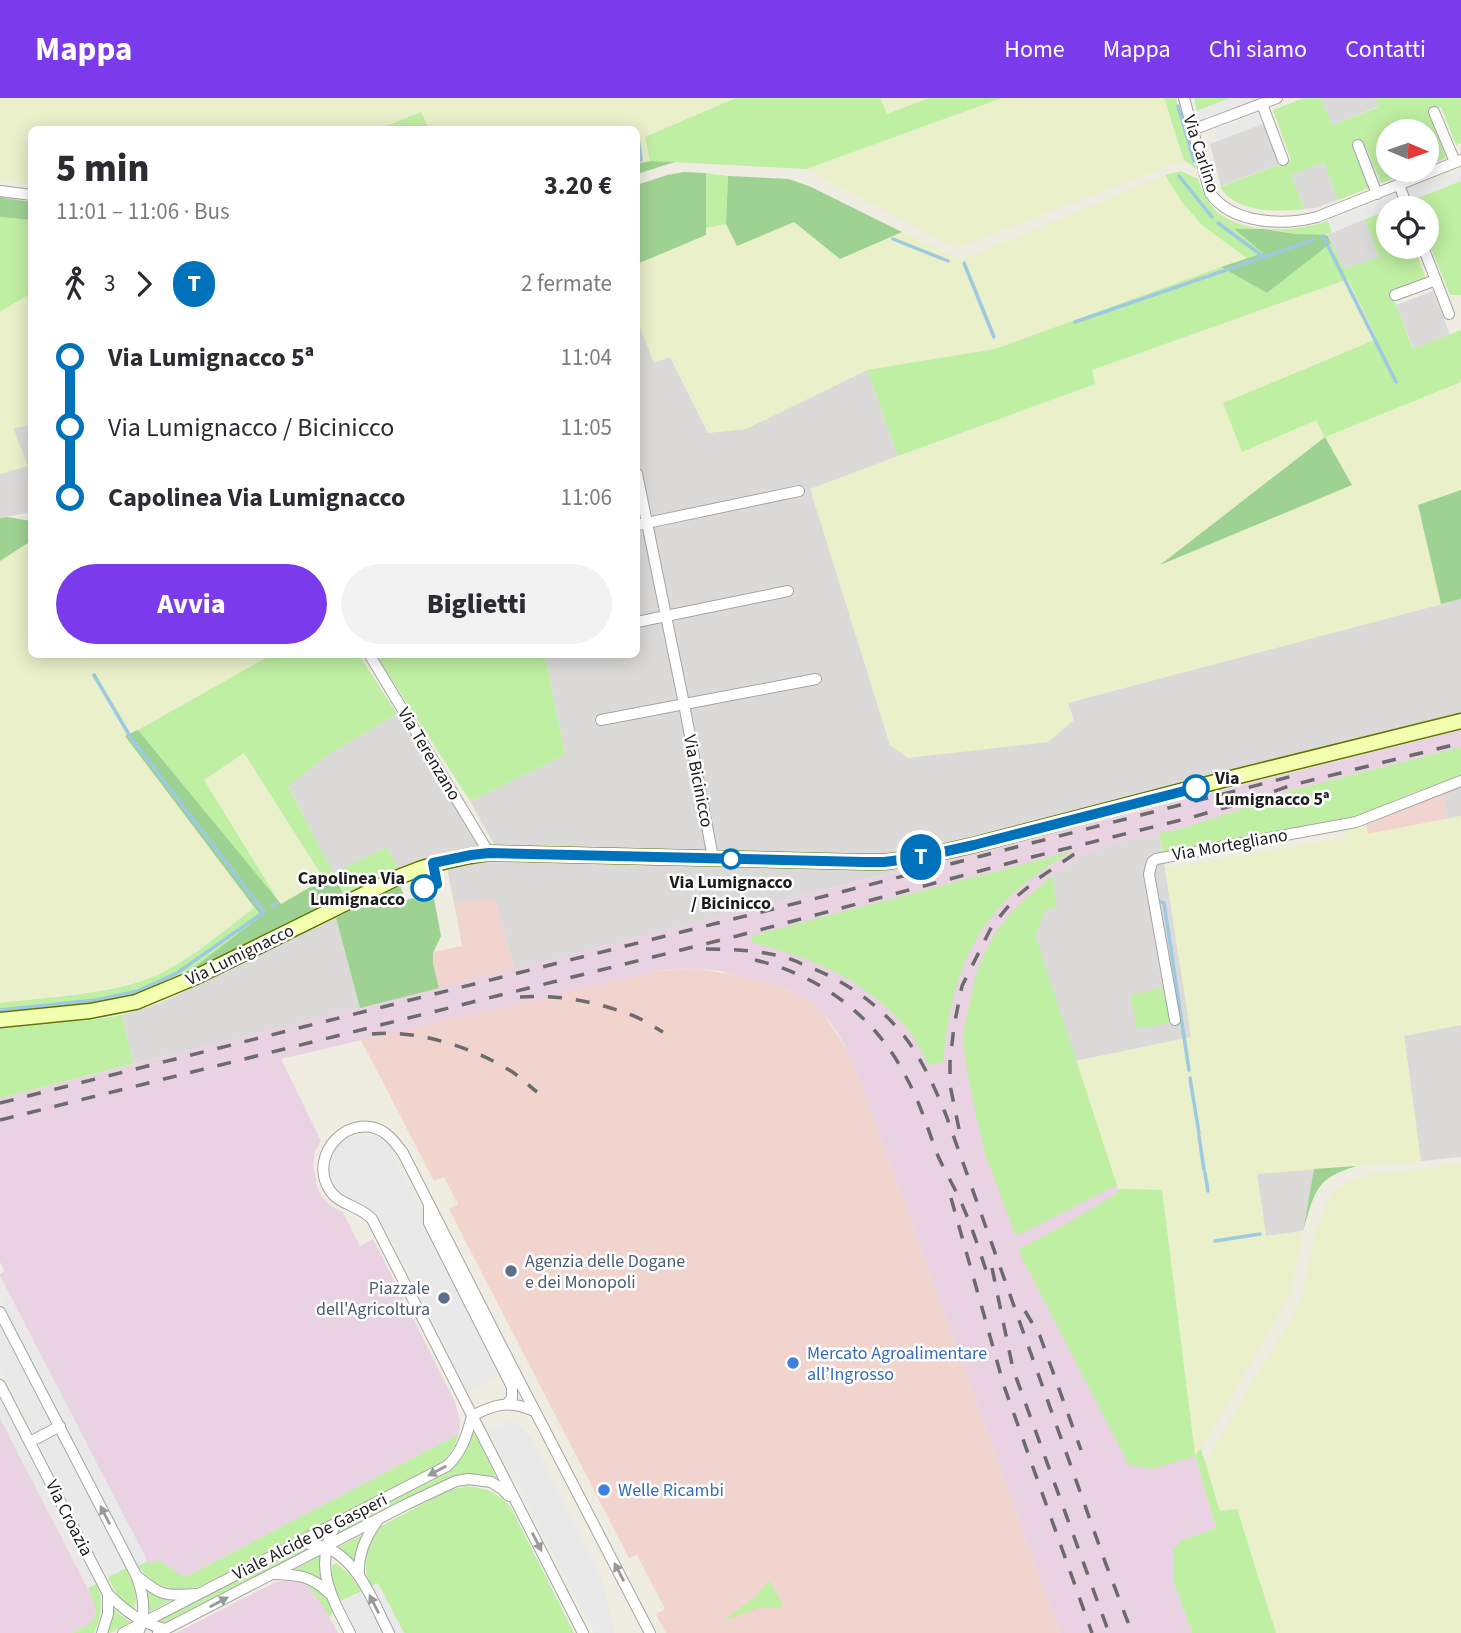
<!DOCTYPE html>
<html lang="it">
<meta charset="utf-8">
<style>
body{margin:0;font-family:"Source Sans 3",sans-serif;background:#f2f2f3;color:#2b2b33;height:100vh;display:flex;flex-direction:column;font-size:26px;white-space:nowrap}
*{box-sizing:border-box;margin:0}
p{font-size:23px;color:#7c7c81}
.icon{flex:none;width:38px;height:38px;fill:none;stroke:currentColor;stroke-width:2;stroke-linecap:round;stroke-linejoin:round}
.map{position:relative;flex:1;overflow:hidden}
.drawer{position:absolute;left:28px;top:28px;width:612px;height:532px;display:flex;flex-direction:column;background:#fff;border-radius:10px;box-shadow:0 4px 18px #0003}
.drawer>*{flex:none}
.badge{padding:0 14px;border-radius:23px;font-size:24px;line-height:46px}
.needle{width:46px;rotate:92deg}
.controls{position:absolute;left:1376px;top:21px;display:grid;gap:14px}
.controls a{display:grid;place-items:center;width:63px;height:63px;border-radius:50%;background:#fff;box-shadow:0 4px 18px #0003;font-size:35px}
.map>.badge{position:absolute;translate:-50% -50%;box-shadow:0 0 0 4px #fff}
.legs{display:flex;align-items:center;gap:10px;height:77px;padding:0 28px;font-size:23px}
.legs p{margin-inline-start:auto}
.headline{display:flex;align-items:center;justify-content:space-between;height:119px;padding:0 28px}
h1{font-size:38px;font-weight:800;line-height:52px}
.button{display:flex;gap:14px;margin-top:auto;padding:14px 28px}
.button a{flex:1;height:80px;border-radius:42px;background:#7c3aed;color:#fff;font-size:28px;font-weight:800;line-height:80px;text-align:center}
.button a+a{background:#f2f2f3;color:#2b2b33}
ul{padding:0 28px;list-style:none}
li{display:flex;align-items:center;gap:24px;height:70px;font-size:26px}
li i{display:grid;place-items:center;width:10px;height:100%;margin:0 9px;background:currentColor}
li i::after{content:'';width:18px;height:18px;margin:-9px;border:5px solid;border-radius:50%;background:#fff}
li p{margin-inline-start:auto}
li:first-child i{background:linear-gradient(#0000 50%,currentColor 0)}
li:last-child i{background:linear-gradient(currentColor 50%,#0000 0)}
header{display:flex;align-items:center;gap:42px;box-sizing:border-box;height:98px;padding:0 35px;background:#7c3aed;color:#fff}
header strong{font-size:33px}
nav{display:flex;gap:38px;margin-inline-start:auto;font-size:24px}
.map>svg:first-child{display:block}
</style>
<header>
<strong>Mappa</strong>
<nav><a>Home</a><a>Mappa</a><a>Chi siamo</a><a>Contatti</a></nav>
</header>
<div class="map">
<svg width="1461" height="1535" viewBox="0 0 1461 1535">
<rect width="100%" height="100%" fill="#efece1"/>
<g fill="#dbdad9">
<polygon points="1321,0 1376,0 1380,8 1332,27"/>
<polygon points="1265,25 1280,66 1221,88 1210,46"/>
<polygon points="1324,64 1338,102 1315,110 1304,111 1291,77"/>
<polygon points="1365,121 1379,159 1344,172 1327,137"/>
<polygon points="1433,193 1450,236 1414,252 1396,207"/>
<polygon points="637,222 654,264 669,259 746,331 867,272 898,358 811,391 890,647 908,660 1067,605 1461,501 1461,617 946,749 905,755 872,756 495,748 470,703 565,657 545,557 637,556"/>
<polygon points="31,327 31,414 0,420 0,376 27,367 13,330"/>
<polygon points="397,616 479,747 474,752 399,774 387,749 333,776 288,687 329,656"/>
<polygon points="1461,686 1461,718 1447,721 1442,694"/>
<polygon points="1159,735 1192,939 1076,963 1035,837 1046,810 1055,810 1053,777 1085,756 1111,746"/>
<polygon points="481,764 618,764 903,772 514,871 495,801 454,805 447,770"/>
<polygon points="336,820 360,910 133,966 122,917 158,906 184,894"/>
<polygon points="1461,927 1461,1059 1421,1063 1404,937"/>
<polygon points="1314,1071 1303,1133 1266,1138 1257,1075"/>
</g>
<g fill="#f2d4ce">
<polygon points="1442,694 1447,721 1368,736 1366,726"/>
<polygon points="495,800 514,871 360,910 429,835 433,854 462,848 454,805"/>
<polygon points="691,870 744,878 780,888 801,898 822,913 848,954 868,1004 1060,1535 666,1535 656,1516 665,1511 637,1457 629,1460 449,1111 458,1106 444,1079 434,1083 361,942 646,874"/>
</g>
<g fill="#e9d2e2">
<polygon points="1461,632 1461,649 1293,692 1239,712 1176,732 1111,746 1085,756 1053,777 1056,810 1046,811 1035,837 1118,1091 1162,1092 1195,1358 1216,1430 1182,1442 1173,1482 1192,1535 1060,1535 868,1004 848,954 837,934 822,913 801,898 780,888 720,873 691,870 662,872 281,961 321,1043 315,1053 313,1066 317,1089 322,1099 331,1108 343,1114 360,1148 373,1141 455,1304 460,1322 459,1336 187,1478 181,1477 149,1466 0,1178 0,1176 5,1173 0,1164 0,1000"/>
<polygon points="0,1320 89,1493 96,1509 94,1522 89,1526 72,1535 0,1535"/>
<polygon points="285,1483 304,1485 312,1492 322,1505 338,1535 176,1535 266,1489 276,1484"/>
</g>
<g fill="#e9f0ca">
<polygon points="0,0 736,0 645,39 650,63 637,66 637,32 429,31 421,14 379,32 32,32 31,87 0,82"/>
<polygon points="880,0 929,0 886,17"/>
<polygon points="1002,0 1164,0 1184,62 956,150 806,71"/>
<polygon points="1165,77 1182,104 1230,148 1247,160 995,251 867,272 746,331 708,335 670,259 654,265 637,222 637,166 706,137 706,130 726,126 737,148 794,124 840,161 902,134 962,162"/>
<polygon points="1348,181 1378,241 1223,305 1317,322 1325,338 1461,284 1461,392 1418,407 1441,506 1068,605 1074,622 1048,644 908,660 890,647 810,391 1095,286 1091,272"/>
<polygon points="31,195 31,327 13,330 28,368 0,376 0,214"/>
<polygon points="31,443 32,556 271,557 126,638 254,810 176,867 150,880 103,892 0,905 0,463"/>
<polygon points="243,655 324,781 281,807 204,682"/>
<polygon points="1461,718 1461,927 1404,938 1421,1063 1257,1076 1266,1138 1303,1133 1290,1196 1201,1351 1195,1358 1162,1092 1118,1091 1076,963 1191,939 1165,770 1346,740 1345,731 1366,726 1368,736"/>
<polygon points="1461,1066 1461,1535 1276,1535 1237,1411 1220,1413 1205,1364 1301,1204 1315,1133 1330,1098 1342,1087 1353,1081 1373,1076"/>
</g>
<g fill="#bfefa2">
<polygon points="736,0 880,0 887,16 929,0 1002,0 806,71 650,63 645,39"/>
<polygon points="1164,0 1176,0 1177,8 1196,71 1184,62"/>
<polygon points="1194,0 1230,0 1197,13"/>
<path d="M 1304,0 L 1321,0 L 1332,27 L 1379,9 L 1376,0 L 1461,0 L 1461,45 L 1456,47 L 1441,9 L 1428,14 L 1446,60 L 1426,67 L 1426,33 L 1388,33 L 1388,72 L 1414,72 L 1381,85 L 1363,43 L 1352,48 L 1369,90 L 1338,102 L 1324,64 L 1291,77 L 1304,111 C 1277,114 1236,115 1220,89 L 1291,62 L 1273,12 Z"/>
<polygon points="421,14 429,31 379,31"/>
<path d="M 1181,73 L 1198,81 C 1203,97 1211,112 1226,120 C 1253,136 1300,133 1328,123 L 1332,134 C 1313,143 1284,132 1264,131 C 1254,130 1245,132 1235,132 L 1264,155 L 1247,160 L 1203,128 L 1182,104 L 1165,77 Z"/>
<polygon points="706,75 728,78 726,126 706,130"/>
<polygon points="1461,83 1461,197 1450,197 1426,138 1426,110 1415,110 1412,102"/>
<polygon points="1388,112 1388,149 1414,149 1426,181 1391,194 1413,251 1461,232 1461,284 1325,339 1316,322 1242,354 1223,305 1377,241 1348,181 1092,272 1095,286 898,358 867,272 995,251 1221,169 1267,195 1331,145 1344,171 1379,159 1365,121"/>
<polygon points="0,119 32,122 31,195 0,214"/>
<polygon points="271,557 359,557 397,616 329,656 288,688 333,775 387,749 399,774 345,799 333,776 324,781 244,655 204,682 281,807 138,632"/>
<polygon points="376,557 545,557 565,657 470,703"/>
<polygon points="1461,649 1461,679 1410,696 1364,716 1163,755 1159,735 1176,732 1239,712 1293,692"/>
<path d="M 1073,753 C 981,805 953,861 943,964 L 929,967 C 924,959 921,951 916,943 C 879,888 815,859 753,845 L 751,838 Z"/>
<polygon points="1053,777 1056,810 1046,811 1035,837 1117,1087 1016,1138 985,1056 974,1009 965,960 963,936 975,880 984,856 996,834 1010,816 1024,802"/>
<path d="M 254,810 L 261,819 C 235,839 203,867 174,882 C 121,910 58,910 0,917 L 0,905 C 46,899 108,897 150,880 C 186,866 223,833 254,810 Z"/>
<polygon points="1166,889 1172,924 1137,931 1130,897"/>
<polygon points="122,917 133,966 0,1000 0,931 99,921"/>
<polygon points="1118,1091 1162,1092 1195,1357 1201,1351 1220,1413 1237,1411 1276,1535 1192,1535 1173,1482 1173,1451 1182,1442 1216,1430 1195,1358 1152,1371 1129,1367 1018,1152 1061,1129 1118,1095"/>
<path d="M 474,1334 L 497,1381 C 481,1375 466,1374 451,1379 L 335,1438 L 341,1428 L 449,1372 C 461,1362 467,1350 471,1335 Z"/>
<path d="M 459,1336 C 455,1349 449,1359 438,1367 L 201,1488 C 176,1495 154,1490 138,1468 L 147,1463 L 149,1466 L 158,1462 L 181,1477 L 187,1478 Z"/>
<path d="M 467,1388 C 488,1391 495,1393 510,1408 L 574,1535 L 404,1535 L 378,1486 L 370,1489 C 362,1466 366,1447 381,1428 L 449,1392 Z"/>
<polygon points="362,1437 355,1454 354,1465 336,1450"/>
<polygon points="302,1449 311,1451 168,1525 156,1524"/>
<polygon points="320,1458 321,1482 308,1475 295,1471"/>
<path d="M 336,1465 L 350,1477 L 362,1493 L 341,1503 C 335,1492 331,1481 332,1468 Z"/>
<path d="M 126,1470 C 131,1482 140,1498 134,1511 C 121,1506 114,1492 108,1479 Z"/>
<polygon points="768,1483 770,1484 782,1506 781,1509 759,1510 722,1523 755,1499"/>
<path d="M 97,1485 C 103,1503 102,1518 94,1535 L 72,1535 C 100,1521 100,1519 88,1490 Z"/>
<path d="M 304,1485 C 319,1491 326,1499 334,1512 L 330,1519 L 312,1492 Z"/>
<polygon points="145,1491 158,1499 172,1502 146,1516"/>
<polygon points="112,1509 118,1515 131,1524 110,1535 107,1535 110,1526"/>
</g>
<g fill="#9ed292">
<polygon points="650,63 675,64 637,76 637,66"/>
<polygon points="684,74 706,75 706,137 637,166 637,87 667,77"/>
<polygon points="728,78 789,81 811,89 902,134 840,161 794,124 737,148 726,126"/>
<polygon points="0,99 31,104 31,122 0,119"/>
<polygon points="1234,131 1264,131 1296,136 1327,137 1331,145 1267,195 1221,169 1263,155"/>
<polygon points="1325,339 1352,387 1160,467"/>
<polygon points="1461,392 1461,501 1441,506 1418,407"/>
<polygon points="7,419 31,423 31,443 0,463 0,420"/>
<polygon points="138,632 281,806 333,776 345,799 172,884 187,875 261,818 125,638"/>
<polygon points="400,788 406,802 433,795 441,838 433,855 433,866 439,890 360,910 336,820"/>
<path d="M 1357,1068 C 1314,1080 1315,1095 1303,1133 L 1314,1071 Z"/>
</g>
<g fill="#e9e9e9">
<polygon points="1230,0 1263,0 1201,24 1197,13"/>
<polygon points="1261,14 1265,25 1217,43 1213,33"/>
<polygon points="1461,72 1461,83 1412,102 1408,92"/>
<polygon points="1391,98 1395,109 1388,110 1388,112 1332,134 1328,123"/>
<polygon points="362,1037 376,1039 388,1047 392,1053 501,1267 495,1280 468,1294 387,1133 382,1126 372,1119 338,1095 334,1088 331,1080 330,1069 335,1052 340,1045 348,1040"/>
<polygon points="0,1178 147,1463 138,1468 0,1200"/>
<polygon points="0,1225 126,1470 108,1479 0,1270"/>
<polygon points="0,1297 97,1485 88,1490 0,1320"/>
<polygon points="509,1324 520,1328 532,1340 599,1474 615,1535 595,1535 489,1333"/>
<polygon points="378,1485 404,1535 394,1535 370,1489"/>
<polygon points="362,1493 383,1535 357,1535 341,1503"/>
</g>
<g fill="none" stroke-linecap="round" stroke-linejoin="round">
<g stroke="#9dcae1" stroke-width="3.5">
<polyline points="1178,8 1194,63"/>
<polyline points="637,63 641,62 638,40"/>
<polyline points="1179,78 1212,119"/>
<polyline points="1218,125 1264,159"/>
<polyline points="1323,138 1396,284"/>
<polyline points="893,141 948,163"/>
<polyline points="964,165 994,239"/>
<polyline points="1075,224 1313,142"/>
<polyline points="1159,803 1164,805 1189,972"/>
<polyline points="272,808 277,805"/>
<polyline points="0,912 96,902 138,893 177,875 264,814 131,640 94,577"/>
<polyline points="1190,980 1199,1035"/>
<polyline points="1199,1038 1204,1072"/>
<polyline points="1205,1075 1208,1093"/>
<polyline points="1215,1143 1260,1136"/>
</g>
<defs>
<g id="street">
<path d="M 1184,0 L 1210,95 C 1232,126 1283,128 1317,119 L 1461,62"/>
<polyline points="1262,6 1283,62"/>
<polyline points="1434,14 1455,64"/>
<polyline points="1192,32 1277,0"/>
<polyline points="1358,47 1377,96"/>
<polyline points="1399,87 1408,110"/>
<polyline points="0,93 32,97"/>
<polyline points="1423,149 1449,216"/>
<polyline points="1395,197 1436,182"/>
<polyline points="637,376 684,606 713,760"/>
<polyline points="637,427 799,393"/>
<polyline points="637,524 788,493"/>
<polyline points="369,556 489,755"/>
<polyline points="601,622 816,581"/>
<polyline points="1175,922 1149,776 1152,764 1156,761 1356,724 1461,683"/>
<polyline points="429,1109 429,1125 512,1289 512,1300 507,1306"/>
<path d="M 0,1214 L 136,1477 C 144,1497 147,1516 138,1535"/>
<path d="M 0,1287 L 108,1496 C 125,1513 141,1525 165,1531"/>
<path d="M 472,1318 C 495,1306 509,1302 534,1313"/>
<polyline points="30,1344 60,1328"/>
<path d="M 336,1426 C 313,1467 330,1497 350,1535"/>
<path d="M 301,1445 C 310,1446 320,1447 328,1450 C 360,1465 374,1506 389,1535"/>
<path d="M 273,1476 C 298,1477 310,1477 329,1495"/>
<path d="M 359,1477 C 358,1456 365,1441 377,1423"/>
<path d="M 137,1478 C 161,1498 165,1498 196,1496"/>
<polyline points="102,1535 108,1516 108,1496"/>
<path d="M 123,1535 L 447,1368 C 462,1354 467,1337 472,1318"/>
<polyline points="158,1535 407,1406 456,1383 469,1381 491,1384 502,1391 509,1398"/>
<path d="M 583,1535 L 372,1121 C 359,1107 338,1107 329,1091 C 308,1056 350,1012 385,1035 C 392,1040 398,1048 403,1055 L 509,1263 L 650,1535"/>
</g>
<path id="secondary" d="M 0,922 L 90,913 L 136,904 L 196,879 L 401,778 C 430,766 458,759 489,755 L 864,764 L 884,764 L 916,760 L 974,747 L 1223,682 L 1461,623"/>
</defs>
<use href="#street" stroke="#a4a4a4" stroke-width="12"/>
<use href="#secondary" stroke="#5d7700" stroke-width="17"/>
<use href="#street" stroke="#fff" stroke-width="10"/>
<use href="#secondary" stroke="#f2ffaf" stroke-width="14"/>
<g stroke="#6b6b6b" stroke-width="3.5" stroke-dasharray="14 14" stroke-linecap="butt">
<path d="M 706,851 C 730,851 753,852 776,857 C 785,859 794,862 802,866 C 839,880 873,901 899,932 C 919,954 935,990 946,1017 L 1104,1461 L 1132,1535"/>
<path d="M 755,862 C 820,877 876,919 906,979 C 920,1004 928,1032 938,1058 C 946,1076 957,1093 964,1111 C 974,1134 981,1158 989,1181"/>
<path d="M 520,899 C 558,896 598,904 634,918 C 644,922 654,929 663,934"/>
<path d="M 372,936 C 417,931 474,950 511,973 C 520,979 528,987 537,994"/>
<polyline points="0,1005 845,793 1293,678"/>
<polyline points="0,1022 737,838 1032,759 1189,720 1238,706 1292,687 1461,645"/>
<polyline points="959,1031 950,987 950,964 954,928 962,888 992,828 1016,799 1039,780 1073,757 1081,754"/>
<polyline points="951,1100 1004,1288 1092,1535"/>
<polyline points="992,1170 1013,1271 1109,1535"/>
<polyline points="1025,1213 1040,1238 1081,1352"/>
</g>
</g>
<defs><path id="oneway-solid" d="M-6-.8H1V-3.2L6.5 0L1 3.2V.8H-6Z" transform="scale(1.75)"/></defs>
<g fill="#999">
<use href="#oneway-solid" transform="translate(437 1373) rotate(152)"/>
<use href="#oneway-solid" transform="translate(105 1417) rotate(-117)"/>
<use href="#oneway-solid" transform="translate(537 1444) rotate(63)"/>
<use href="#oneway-solid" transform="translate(619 1474) rotate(-118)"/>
<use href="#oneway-solid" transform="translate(219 1504) rotate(-28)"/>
<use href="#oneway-solid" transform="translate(374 1506) rotate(-117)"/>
</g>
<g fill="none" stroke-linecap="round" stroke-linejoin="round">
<defs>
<polyline id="line-1" points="424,790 437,786 433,765 471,757 489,755 864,764 884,764 916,760 974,747 1196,690"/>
</defs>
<use href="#line-1" stroke="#fff" stroke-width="16"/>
<use href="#line-1" stroke="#0072bc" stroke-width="10"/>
</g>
<g fill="#fff" stroke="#0072bc" stroke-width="3.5">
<circle cx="1196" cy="690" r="12"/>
<circle cx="731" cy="761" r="9"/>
<circle cx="424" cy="790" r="12"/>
</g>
<g fill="#5c6f8a" stroke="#fff" stroke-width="2.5">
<circle cx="511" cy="1173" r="7"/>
<circle cx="444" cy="1200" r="7"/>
</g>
<g fill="#3f7fe0" stroke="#fff" stroke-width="2.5">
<circle cx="793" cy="1265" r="7"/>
<circle cx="604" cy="1392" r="7"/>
</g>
<g text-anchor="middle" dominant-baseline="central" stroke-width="5" stroke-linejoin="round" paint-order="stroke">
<g font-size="18" fill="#1d1d1d" stroke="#fff">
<text transform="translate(1201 56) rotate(72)">Via Carlino</text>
<text transform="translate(429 656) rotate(59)">Via Terenzano</text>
<text transform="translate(698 683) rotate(79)">Via Bicinicco</text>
<text transform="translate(1230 747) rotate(-10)">Via Mortegliano</text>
<text transform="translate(240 857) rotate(-26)">Via Lumignacco</text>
<text transform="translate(69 1420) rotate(63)">Via Croazia</text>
<text transform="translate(310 1439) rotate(-27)">Viale Alcide De Gasperi</text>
</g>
<g font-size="18" font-weight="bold" fill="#1d1d1d" stroke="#fff" text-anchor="start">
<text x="1215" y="680">Via<tspan x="1215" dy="21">Lumignacco 5ª</tspan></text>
<text x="405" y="780" text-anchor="end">Capolinea Via<tspan x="405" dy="21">Lumignacco</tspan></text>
<text x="731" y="784" text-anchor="middle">Via Lumignacco<tspan x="731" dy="21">/ Bicinicco</tspan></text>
</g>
<g font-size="18" fill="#4e5e75" stroke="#fff" text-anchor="start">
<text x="525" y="1163">Agenzia delle Dogane<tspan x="525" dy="21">e dei Monopoli</tspan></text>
<text x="430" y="1190" text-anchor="end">Piazzale<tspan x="430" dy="21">dell'Agricoltura</tspan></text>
</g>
<g font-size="18" fill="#366cbe" stroke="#fff" text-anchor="start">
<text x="807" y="1255">Mercato Agroalimentare<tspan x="807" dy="21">all’Ingrosso</tspan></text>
<text x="618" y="1392">Welle Ricambi</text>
</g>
</g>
</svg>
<div class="controls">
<a><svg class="needle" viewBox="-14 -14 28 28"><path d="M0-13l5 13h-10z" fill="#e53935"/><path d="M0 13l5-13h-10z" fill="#7c7c81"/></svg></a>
<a><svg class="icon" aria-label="locate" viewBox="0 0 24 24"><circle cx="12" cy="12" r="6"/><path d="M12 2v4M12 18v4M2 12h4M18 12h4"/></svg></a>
</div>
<b class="badge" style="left:921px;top:759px;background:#0072bc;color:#fff">T</b>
<section class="drawer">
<div class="headline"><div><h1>5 min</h1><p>11:01 – 11:06 · Bus</p></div><b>3.20 €</b></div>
<div class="legs"><svg class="icon" aria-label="walk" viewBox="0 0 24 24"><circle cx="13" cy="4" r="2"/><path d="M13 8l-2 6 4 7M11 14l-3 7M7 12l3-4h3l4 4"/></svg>3<svg class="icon" aria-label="forward" viewBox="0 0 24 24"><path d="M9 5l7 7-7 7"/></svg><b class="badge" style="background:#0072bc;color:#fff">T</b><p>2 fermate</p></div>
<ul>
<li><i style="color:#0072bc"></i><b>Via Lumignacco 5ª</b><p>11:04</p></li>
<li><i style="color:#0072bc"></i><span>Via Lumignacco / Bicinicco</span><p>11:05</p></li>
<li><i style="color:#0072bc"></i><b>Capolinea Via Lumignacco</b><p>11:06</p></li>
</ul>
<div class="button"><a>Avvia</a><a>Biglietti</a></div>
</section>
</div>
